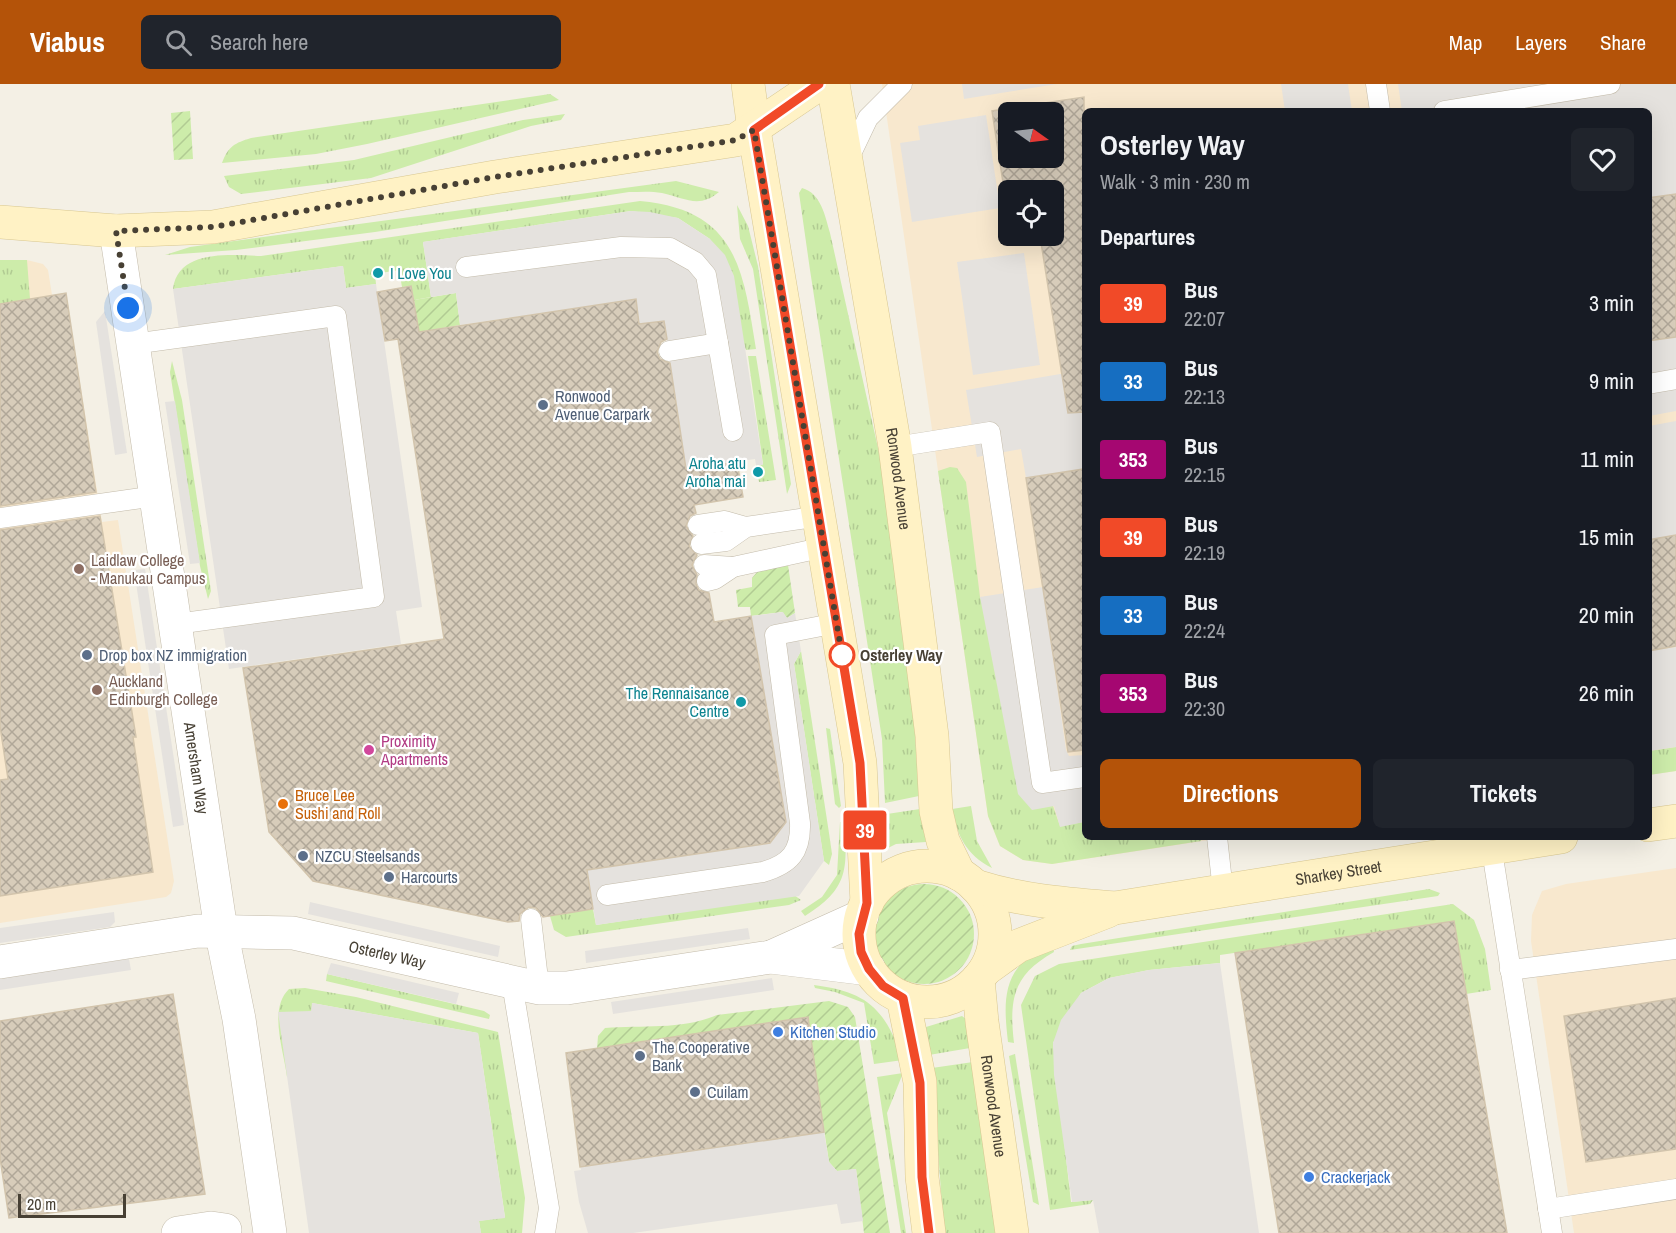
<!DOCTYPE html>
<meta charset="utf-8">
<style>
body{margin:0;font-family:"Archivo Narrow",sans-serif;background:#20242c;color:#f1f3f6;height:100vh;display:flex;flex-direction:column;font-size:22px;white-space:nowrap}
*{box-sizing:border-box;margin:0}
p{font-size:20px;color:#9ea1a6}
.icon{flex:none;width:33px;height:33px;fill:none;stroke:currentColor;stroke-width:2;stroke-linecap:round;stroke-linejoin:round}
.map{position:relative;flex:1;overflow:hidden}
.sheet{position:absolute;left:1082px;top:24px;width:570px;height:732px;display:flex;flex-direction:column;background:#171b24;border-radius:9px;box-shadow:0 6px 24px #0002}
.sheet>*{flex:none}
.badge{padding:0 12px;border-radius:4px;font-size:21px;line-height:39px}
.needle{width:39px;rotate:104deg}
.tools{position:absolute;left:998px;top:18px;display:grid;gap:12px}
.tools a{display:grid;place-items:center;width:66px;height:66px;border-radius:9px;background:#171b24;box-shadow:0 6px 24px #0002;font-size:30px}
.scale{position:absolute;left:18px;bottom:15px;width:108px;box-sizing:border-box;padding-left:6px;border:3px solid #474034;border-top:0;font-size:16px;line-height:21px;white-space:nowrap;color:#474034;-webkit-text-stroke:4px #fff;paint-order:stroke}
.you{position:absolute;width:30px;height:30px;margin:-15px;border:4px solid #fff;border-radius:50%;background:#1a73e8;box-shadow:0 0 0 9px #1a73e833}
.map>.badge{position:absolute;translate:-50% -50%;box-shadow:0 0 0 3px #fff}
h2{padding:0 18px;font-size:22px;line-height:54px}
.round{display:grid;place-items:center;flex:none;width:63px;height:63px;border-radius:9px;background:#20242c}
.headline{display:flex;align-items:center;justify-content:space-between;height:102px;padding:0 18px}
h1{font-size:28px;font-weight:700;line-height:45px}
.primary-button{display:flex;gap:12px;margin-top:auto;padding:12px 18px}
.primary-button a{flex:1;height:69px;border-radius:9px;background:#b45309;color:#fff;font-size:24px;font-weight:700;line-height:69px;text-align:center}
.primary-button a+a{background:#20242c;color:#f1f3f6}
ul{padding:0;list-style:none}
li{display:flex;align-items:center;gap:18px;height:78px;padding:0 18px}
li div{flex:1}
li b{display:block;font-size:22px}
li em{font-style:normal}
li .badge{min-width:66px;font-weight:700;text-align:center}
header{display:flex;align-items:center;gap:36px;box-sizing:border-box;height:84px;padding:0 30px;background:#b45309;color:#fff}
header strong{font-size:28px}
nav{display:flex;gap:33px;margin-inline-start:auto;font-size:21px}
.search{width:420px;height:54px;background:#20242c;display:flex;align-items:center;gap:15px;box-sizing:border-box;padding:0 21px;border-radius:9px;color:#9ea1a6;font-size:22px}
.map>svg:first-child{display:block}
</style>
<header>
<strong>Viabus</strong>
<div class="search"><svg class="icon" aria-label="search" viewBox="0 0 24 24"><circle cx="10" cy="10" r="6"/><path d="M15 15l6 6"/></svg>Search here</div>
<nav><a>Map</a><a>Layers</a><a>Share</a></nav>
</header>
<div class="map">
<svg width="1676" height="1149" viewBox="0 0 1676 1149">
<defs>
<pattern id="grass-tufts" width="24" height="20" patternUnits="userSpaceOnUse" patternTransform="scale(1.5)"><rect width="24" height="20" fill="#cdecaa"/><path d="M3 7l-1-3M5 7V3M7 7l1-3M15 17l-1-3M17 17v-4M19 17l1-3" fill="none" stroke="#b1cb93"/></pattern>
<pattern id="garden-furrows" width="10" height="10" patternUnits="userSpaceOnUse" patternTransform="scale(1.5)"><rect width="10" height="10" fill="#cdecaa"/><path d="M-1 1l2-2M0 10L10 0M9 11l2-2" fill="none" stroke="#b1cb93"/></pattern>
<pattern id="building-cross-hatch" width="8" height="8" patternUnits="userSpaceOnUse" patternTransform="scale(1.5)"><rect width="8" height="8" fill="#d7ccba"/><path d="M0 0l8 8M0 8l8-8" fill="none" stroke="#b0a798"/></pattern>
</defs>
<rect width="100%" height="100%" fill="#f4f0e5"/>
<g fill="#f8e8ce" fill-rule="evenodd">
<path d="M 882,0 L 1676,0 L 1676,687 L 1649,691 L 1648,27 L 1084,27 L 1084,753 L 1229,753 L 1052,780 L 1023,776 L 1000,762 L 988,732 ZM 1008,28 L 1053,28 L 1053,74 L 1008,74 ZM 1008,106 L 1053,106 L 1053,152 L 1008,152 Z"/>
<polygon points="0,176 27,176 43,180 48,186 52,211 66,210 102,438 118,436 174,797 171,809 166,813 0,839"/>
<polygon points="1676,784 1676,1149 1574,1149 1531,857 1532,831 1542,807 1566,800"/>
</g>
<g fill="url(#grass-tufts)">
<path d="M 550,10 L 559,16 L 367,60 L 316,70 L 222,79 C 228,62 235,59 251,54 Z"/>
<polygon points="565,30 561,36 531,42 371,94 241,110 229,103 224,92 354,76 523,36"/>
<path d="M 676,97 L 719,108 C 699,125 685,114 662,109 C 651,107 640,108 629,108 L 375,148 L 236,166 L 165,171 L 190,163 Z"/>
<path d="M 802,104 C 821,109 825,132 830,149 L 882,382 L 911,589 L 919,712 L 885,719 L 882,655 L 810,186 L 799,109 Z"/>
<path d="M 640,117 C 737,126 743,185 756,265 L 746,266 L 710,155 L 678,134 L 631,127 L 423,158 L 431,213 L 414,216 L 411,202 L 402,203 L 399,186 L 375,190 L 376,200 L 346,204 L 343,182 L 173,205 C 178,165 231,171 261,172 Z"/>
<polygon points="737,121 748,142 758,182 791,400 787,410 753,185 740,155"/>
<polygon points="0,176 27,176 30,215 0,220"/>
<polygon points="748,272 756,272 776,396 759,398 756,381 763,380"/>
<polygon points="172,277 182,316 211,507 208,515 200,482 170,288"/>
<polygon points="950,383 957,384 966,398 980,513 1060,742 1084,738 1084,753 1200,753 1201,757 1052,780 1023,776 1000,762 988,732 938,387"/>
<polygon points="801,567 829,749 832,770 829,781 824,777 794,580"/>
<polygon points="826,644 830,645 841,722 839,724 835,720"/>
<polygon points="1676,663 1676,687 1649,691 1649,667"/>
<path d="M 971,722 L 977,757 L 992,784 C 966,771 957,751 952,725 Z"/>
<polygon points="920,725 926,758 896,760 888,764 887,730"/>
<path d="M 840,738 L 844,738 C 848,786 848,805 805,832 L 801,827 L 822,813 L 837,791 Z"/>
<polygon points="1429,805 1440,809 1438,812 1070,866 1072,862 1081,860"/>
<polygon points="794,811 801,816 789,821 566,853 554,846 550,832 593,825 596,841"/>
<polygon points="1453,820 1474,836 1485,865 1491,906 1466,910 1454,837 1220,871 1220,879 1149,886 1109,894 1081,909 1053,959 1071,1118 1093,1116 1090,1120 1050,1126 1021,921 1035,892 1059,880"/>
<path d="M 1053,864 L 1054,868 C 1013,891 1009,915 1014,959 L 1008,958 C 1005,931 1001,899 1023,878 C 1030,871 1044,868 1053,864 Z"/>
<polygon points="327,890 484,927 490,931 489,935 326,897"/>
<path d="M 814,901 C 868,908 885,925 903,976 L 874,980 L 864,919 L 835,908 L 815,904 Z"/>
<path d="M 305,904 L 356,913 L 498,948 L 525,1114 L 522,1149 L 481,1149 L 479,1137 L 505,1133 L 478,949 L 312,919 L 312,927 L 287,993 C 284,967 268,925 289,905 Z"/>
<polygon points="962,932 966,935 970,964 929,971 926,943"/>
<polygon points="1015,970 1039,1121 1033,1118 1009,972"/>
<polygon points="973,978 998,1149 944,1149 932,984"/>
<polygon points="903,989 887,1029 906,1149 901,1149 877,993"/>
</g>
<g fill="url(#garden-furrows)">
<polygon points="190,27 193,75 174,76 171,29"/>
<polygon points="456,209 460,241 419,248 414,216"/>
<polygon points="788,481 795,529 787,534 782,528 751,532 750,523 738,523 736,506 752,503 752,494 758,487"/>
<circle cx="924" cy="850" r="50"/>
<path d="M 829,917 L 848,923 L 855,933 L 890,1149 L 864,1149 L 856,1085 L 837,1087 L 829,1078 L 807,933 L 597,965 L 598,952 L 605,944 C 642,941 683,946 717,931 Z"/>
</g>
<g fill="#e5e2de">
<polygon points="962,0 1057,0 964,15"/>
<polygon points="1281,0 1348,0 1352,27 1285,27"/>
<polygon points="1398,0 1676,0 1676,110 1649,114 1648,27 1402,27"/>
<polygon points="986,31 1000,124 912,138 900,59 920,56 918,42"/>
<polygon points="631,127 650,128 678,134 710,155 725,171 734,192 763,381 756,381 755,375 686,385 664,237 639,240 636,215 460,241 456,209 431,213 423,158"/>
<polygon points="1024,169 1040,281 973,291 957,178"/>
<polygon points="343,182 346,204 376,200 422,523 396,527 401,560 229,585 173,205"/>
<polygon points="105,227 127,369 115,371 96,238"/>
<polygon points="1676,253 1676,327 1649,332 1649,257"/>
<polygon points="1084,286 1084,385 1026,394 1021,365 977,373 966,306"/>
<polygon points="175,317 200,479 190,480 165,318"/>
<polygon points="1676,337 1676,451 1649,456 1649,342"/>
<polygon points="145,485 184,741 173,743 134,486"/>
<polygon points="1043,503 1066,666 1069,672 1084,671 1084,738 1060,743 1054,722 1032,726 1018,710 980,513"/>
<polygon points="783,528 787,534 795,529 801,567 794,580 824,777 799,812 596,841 587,786 770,759 786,737 751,532"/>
<polygon points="1676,563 1676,663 1649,667 1649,567"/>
<polygon points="310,818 500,862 498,873 308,830"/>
<polygon points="114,828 115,838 110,843 0,859 0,844"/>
<polygon points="748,844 750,855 586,879 585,867"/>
<polygon points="129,875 131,886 0,906 0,894"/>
<polygon points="331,879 459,909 456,920 327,890"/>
<polygon points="1220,879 1259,1149 1099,1149 1093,1116 1072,1118 1054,991 1053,959 1061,936 1081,909 1109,894 1149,886"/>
<polygon points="772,894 774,906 613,930 611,918"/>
<polygon points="312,919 478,949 505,1134 479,1137 481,1149 309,1149 278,928 311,927"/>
<polygon points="824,1048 829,1078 837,1087 856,1085 863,1137 841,1140 837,1120 633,1149 588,1149 579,1118 574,1087 581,1086 580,1082"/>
</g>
<g fill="url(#building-cross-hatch)" stroke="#d2c4ac" stroke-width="1.5" fill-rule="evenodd">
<path d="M 1084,13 L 1084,328 L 1068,329 L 1040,152 L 1053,152 L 1053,106 L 1008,106 L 1008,131 L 992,27 ZM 1008,28 L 1053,28 L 1053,74 L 1008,74 Z"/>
<polygon points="1676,110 1676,253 1648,257 1648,114"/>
<polygon points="411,202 419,248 636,215 639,240 664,237 667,255 661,258 657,268 660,275 670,279 686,385 737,378 743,413 694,421 696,429 690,432 686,442 693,452 689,462 697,471 692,481 697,491 696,500 699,506 709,509 714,538 751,532 786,738 770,759 587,786 593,825 543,833 536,824 529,823 520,830 519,837 508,838 313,797 269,748 243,584 444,555 398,255 385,257 377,208"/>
<polygon points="66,209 96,408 0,422 0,220"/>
<polygon points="1084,385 1084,666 1068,668 1026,394"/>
<polygon points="100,432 136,653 133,653 153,788 0,812 0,696 8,695 0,642 0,446"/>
<polygon points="1676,451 1676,562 1648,567 1648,456"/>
<polygon points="1454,837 1507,1149 1279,1149 1235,869"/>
<polygon points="173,910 205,1110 9,1134 0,1074 0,937"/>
<polygon points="1676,914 1676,1065 1586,1078 1564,932"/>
<polygon points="808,933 824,1048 580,1083 566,969"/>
</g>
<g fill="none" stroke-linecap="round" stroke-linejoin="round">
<defs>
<g id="lane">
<polyline points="1376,0 1380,27"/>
<polyline points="1444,27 1610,0"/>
<polyline points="847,78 868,34 902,0"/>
<polyline points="466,183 621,163 670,164 695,178 706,191 718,259"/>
<polyline points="133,260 336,232 374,513 176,540"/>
<polyline points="669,267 718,259 733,347"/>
<polyline points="1648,300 1676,295"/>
<polyline points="895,363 990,348 1042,699 1084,693"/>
<polyline points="0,434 156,412"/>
<polyline points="698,441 725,437 746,443"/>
<polyline points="701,460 726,457 746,443 820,432"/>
<polyline points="704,481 733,483"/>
<polyline points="707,497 715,495 733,483 825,463"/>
<polyline points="1217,753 1223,807"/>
<polyline points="1490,754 1552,1149"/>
<path d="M 607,811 L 763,788 C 790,780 801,768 800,739 L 775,551 L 837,539"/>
<polyline points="531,835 539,904"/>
<polyline points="1510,886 1676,865"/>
<polyline points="512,899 549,1124 545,1149"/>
<polyline points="1548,1125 1676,1105"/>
</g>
<g id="street">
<path id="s1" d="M 116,147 L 221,846 L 239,935 L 270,1149"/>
<polyline points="771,873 862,832"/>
<path id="s2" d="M 0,878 L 198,847 L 293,849 L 539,904 L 567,904 L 771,873 L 869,885"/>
<polyline points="178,1149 211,1144 225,1146"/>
</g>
<g id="secondary">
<polyline points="748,0 754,46 860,679 867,819"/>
<path id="s3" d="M 833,0 L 895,363 L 932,652 L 936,727 L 943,757 L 959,790"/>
<polyline points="0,138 116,147 213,143 495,93 736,56 819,0"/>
<polyline points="1648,741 1676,737"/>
<circle cx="927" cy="850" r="68"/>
<path id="s4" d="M 975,802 C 1022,817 1066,820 1115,824 L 1561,753"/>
<polyline points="986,885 1018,862 1108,827"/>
<path id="s5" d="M 978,895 L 982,938 L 1012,1149"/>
<polyline points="903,914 920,998 922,1093 929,1149"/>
</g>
</defs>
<use href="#lane" stroke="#c3bbaa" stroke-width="21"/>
<use href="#street" stroke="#c3bbaa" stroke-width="34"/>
<use href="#secondary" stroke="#d8c791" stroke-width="34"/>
<use href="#lane" stroke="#fff" stroke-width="20"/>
<use href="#street" stroke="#fff" stroke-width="33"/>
<use href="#secondary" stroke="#fff2c5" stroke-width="33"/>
</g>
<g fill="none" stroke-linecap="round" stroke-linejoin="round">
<defs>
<polyline id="line" points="819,0 754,46 860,679 867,819 859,850 861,868 869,885 883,902 903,914 920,999 922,1093 929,1149"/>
</defs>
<use href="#line" stroke="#fff" stroke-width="14"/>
<use href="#line" stroke="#f14a28" stroke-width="9"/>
<polyline stroke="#474034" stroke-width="6" stroke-dasharray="0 10.8" points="128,224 116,147 213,143 495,93 736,56 754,46 842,571"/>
</g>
<g fill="#0f9aa8" stroke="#fff" stroke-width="2">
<circle cx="378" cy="189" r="6"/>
<circle cx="758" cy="388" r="6"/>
<circle cx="741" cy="618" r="6"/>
</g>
<g fill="#5c6f8a" stroke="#fff" stroke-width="2">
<circle cx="543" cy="321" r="6"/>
<circle cx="87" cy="571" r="6"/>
<circle cx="303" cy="772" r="6"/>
<circle cx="389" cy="793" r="6"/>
<circle cx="640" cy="972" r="6"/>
<circle cx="695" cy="1008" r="6"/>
</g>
<g fill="#8d6e63" stroke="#fff" stroke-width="2">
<circle cx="79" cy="485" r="6"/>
<circle cx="97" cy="606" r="6"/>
</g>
<circle fill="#fff" stroke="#f14a28" stroke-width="3" cx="842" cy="571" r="12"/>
<circle fill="#d1479c" stroke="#fff" stroke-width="2" cx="369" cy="666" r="6"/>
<circle fill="#e8710a" stroke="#fff" stroke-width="2" cx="283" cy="720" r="6"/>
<g fill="#3f7fe0" stroke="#fff" stroke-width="2">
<circle cx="778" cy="948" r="6"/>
<circle cx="1309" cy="1093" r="6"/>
</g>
<g text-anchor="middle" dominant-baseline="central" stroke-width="4.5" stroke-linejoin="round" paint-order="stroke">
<g font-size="16" fill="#0d838f" stroke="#fff" text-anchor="end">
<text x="390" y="189" text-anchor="start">I Love You</text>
<text x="746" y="379">Aroha atu<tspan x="746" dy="18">Aroha mai</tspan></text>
<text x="729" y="609">The Rennaisance<tspan x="729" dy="18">Centre</tspan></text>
</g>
<g font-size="16" fill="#4e5e75" stroke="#fff" text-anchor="start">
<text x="555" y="312">Ronwood<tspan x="555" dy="18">Avenue Carpark</tspan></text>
<text x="99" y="571">Drop box NZ immigration</text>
<text x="315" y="772">NZCU Steelsands</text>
<text x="401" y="793">Harcourts</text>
<text x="652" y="963">The Cooperative<tspan x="652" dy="18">Bank</tspan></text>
<text x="707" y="1008">Cuilam</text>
</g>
<g font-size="16" fill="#474034" stroke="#fff">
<text stroke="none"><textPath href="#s3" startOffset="400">Ronwood Avenue</textPath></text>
<text stroke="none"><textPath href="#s1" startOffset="543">Amersham Way</textPath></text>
<text stroke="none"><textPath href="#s4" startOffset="368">Sharkey Street</textPath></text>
<text stroke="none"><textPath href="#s2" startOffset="392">Osterley Way</textPath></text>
<text stroke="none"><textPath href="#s5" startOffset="128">Ronwood Avenue</textPath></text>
</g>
<g font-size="16" fill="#785e54" stroke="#fff" text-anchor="start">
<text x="91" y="476">Laidlaw College<tspan x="91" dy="18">- Manukau Campus</tspan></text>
<text x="109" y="597">Auckland<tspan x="109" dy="18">Edinburgh College</tspan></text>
</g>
<g font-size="16" font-weight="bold" fill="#474034" stroke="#fff" text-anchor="start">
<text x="860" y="571">Osterley Way</text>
</g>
<g font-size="16" fill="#b23c85" stroke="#fff" text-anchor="start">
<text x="381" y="657">Proximity<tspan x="381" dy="18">Apartments</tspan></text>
</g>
<g font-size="16" fill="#c56008" stroke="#fff" text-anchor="start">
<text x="295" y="711">Bruce Lee<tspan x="295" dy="18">Sushi and Roll</tspan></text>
</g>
<g font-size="16" fill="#366cbe" stroke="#fff" text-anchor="start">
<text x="790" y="948">Kitchen Studio</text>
<text x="1321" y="1093">Crackerjack</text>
</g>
</g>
</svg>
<div class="tools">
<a><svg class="needle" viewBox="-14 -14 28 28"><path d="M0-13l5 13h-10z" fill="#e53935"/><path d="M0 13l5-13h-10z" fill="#9ea1a6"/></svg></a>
<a><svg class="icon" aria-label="locate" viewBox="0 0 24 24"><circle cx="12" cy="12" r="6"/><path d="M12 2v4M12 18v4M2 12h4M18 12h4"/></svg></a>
</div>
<div class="scale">20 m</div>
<div class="you" style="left:128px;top:224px"></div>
<b class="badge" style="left:865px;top:746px;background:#f14a28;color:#fff">39</b>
<section class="sheet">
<div class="headline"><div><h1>Osterley Way</h1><p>Walk · 3 min · 230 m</p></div><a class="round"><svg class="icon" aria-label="heart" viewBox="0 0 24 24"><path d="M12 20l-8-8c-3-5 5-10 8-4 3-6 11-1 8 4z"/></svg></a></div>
<h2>Departures</h2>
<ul>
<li><span class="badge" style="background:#f14a28;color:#fff">39</span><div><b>Bus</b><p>22:07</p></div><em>3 min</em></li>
<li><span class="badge" style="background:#166ec1;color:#fff">33</span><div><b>Bus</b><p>22:13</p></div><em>9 min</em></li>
<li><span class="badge" style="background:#a50771;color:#fff">353</span><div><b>Bus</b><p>22:15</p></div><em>11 min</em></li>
<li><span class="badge" style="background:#f14a28;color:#fff">39</span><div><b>Bus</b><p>22:19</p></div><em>15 min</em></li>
<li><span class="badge" style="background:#166ec1;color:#fff">33</span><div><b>Bus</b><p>22:24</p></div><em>20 min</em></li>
<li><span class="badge" style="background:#a50771;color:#fff">353</span><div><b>Bus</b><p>22:30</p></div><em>26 min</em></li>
</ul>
<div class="primary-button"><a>Directions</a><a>Tickets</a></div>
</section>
</div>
